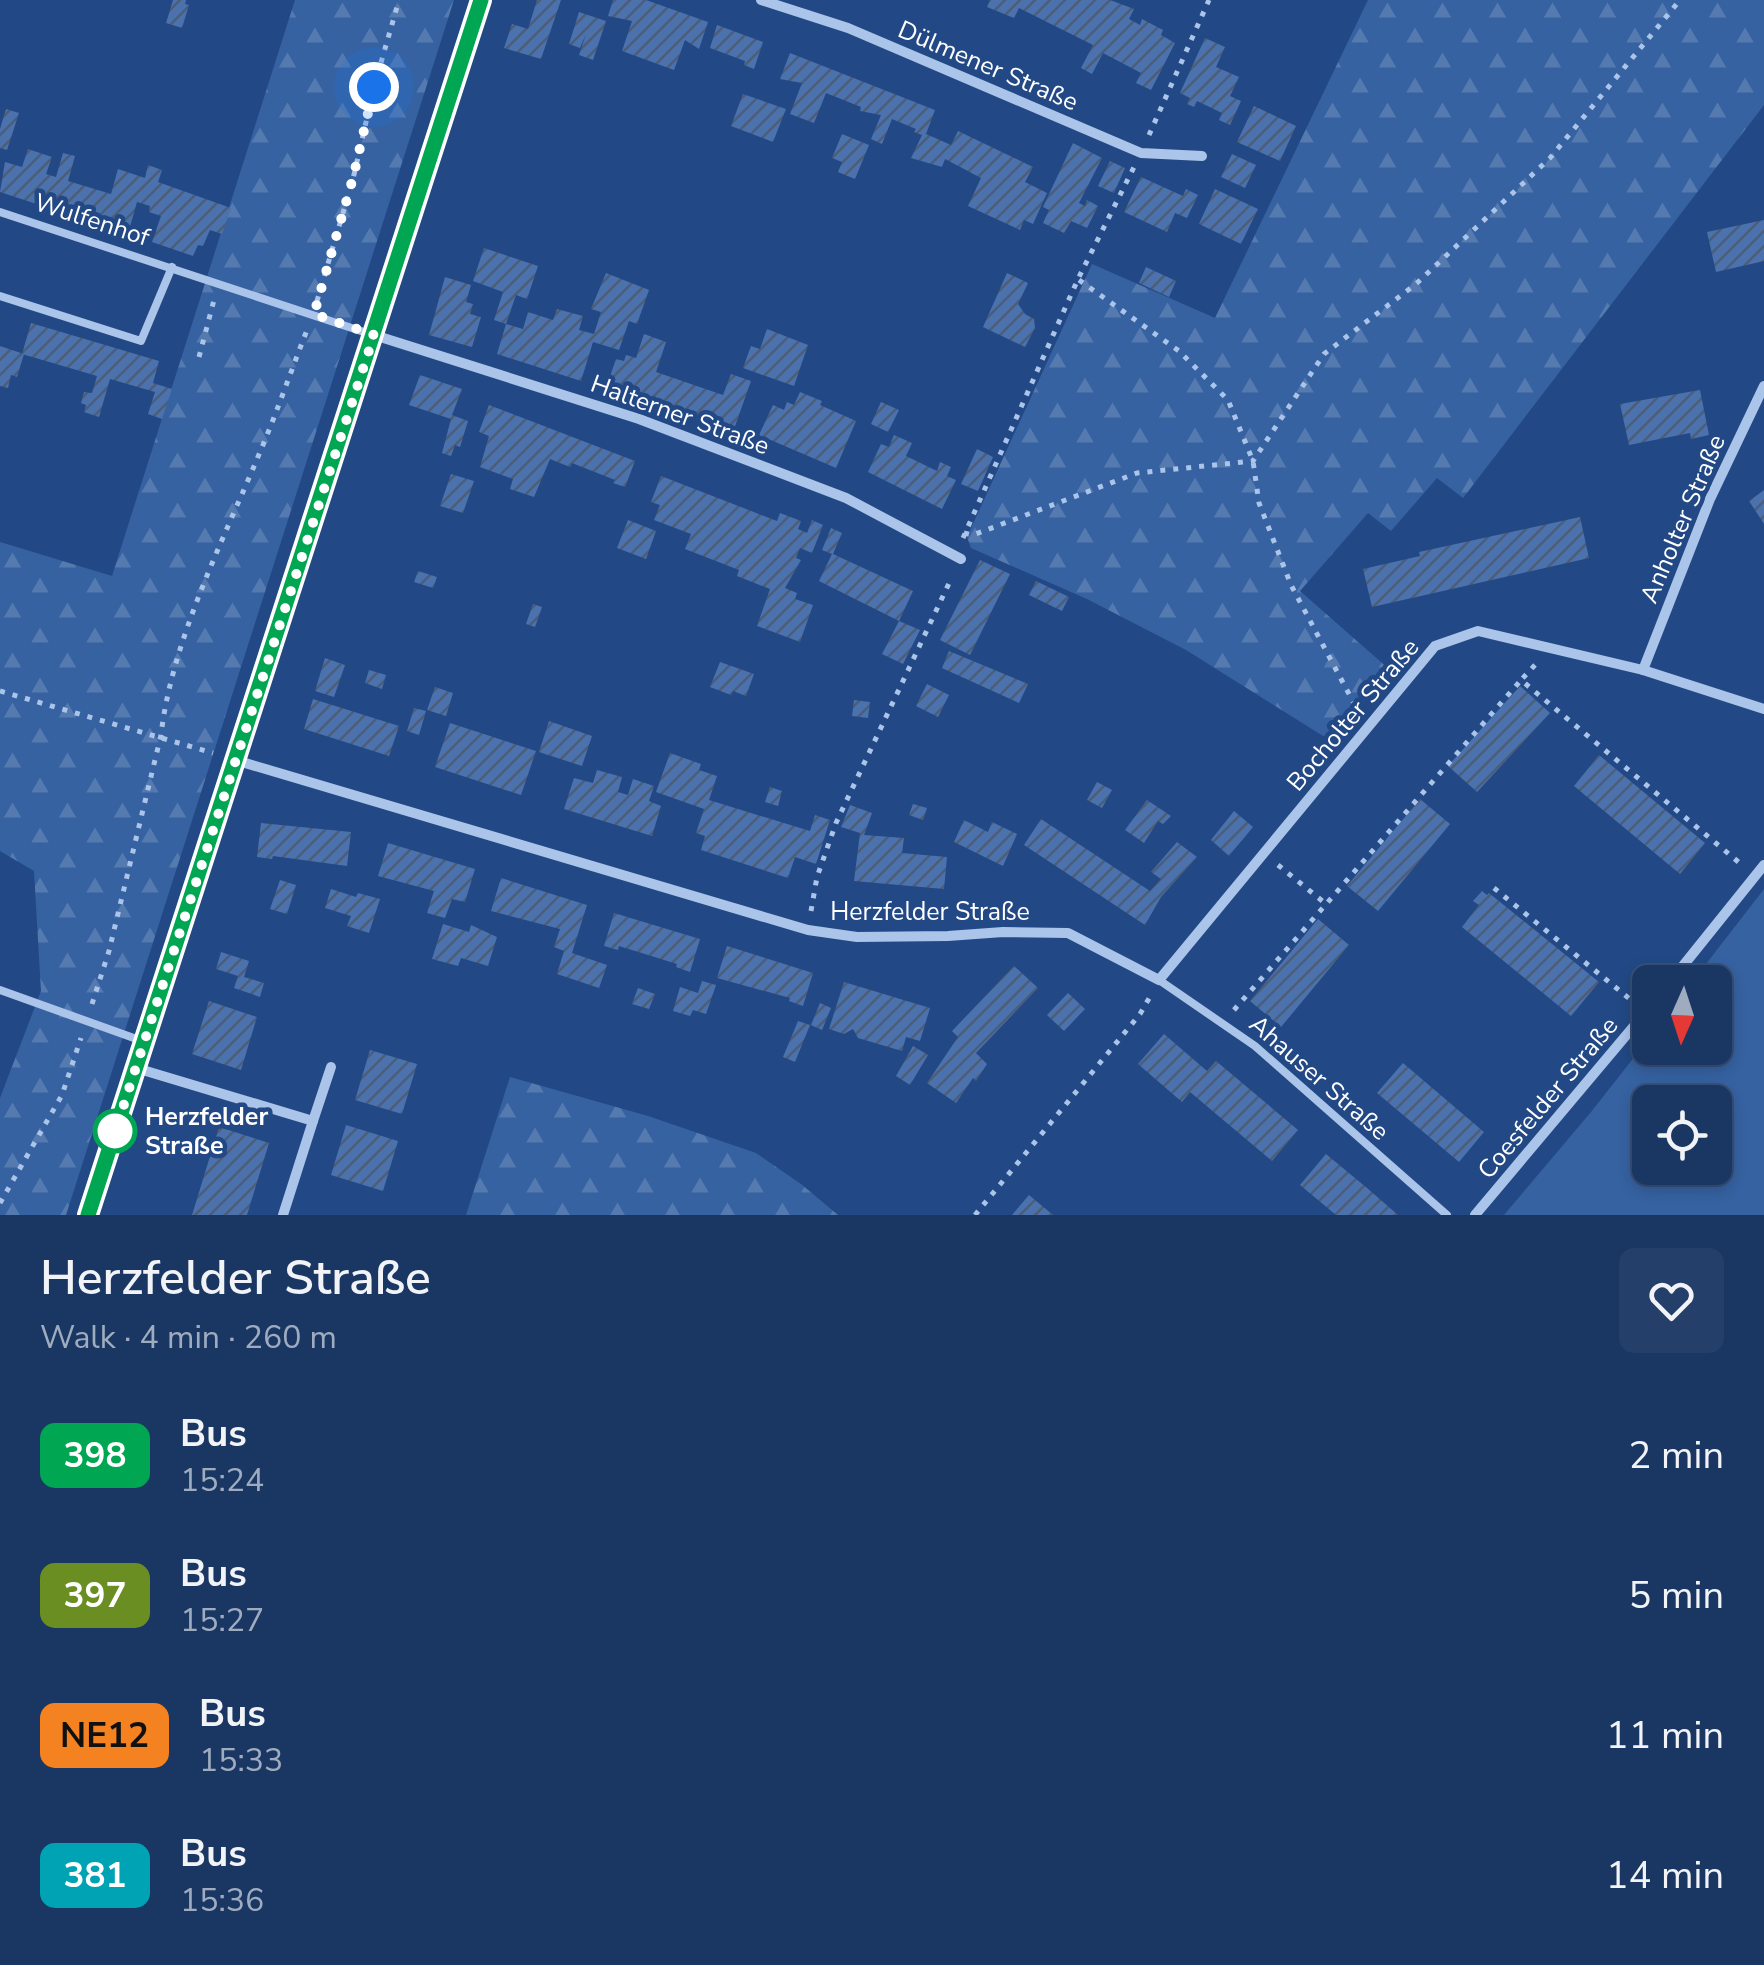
<!DOCTYPE html>
<meta charset="utf-8">
<style>
body{margin:0;font-family:"Nunito Sans",sans-serif;background:#233f6a;color:#f1f3f6;height:100vh;display:flex;flex-direction:column;font-size:38px;white-space:nowrap}
*{box-sizing:border-box;margin:0}
p{font-size:32px;color:#9facbf}
.icon{flex:none;width:55px;height:55px;fill:none;stroke:currentColor;stroke-width:2;stroke-linecap:round;stroke-linejoin:round}
.map{position:relative;height:1215px;overflow:hidden}
.sheet{display:flex;flex-direction:column;background:#1a3764;flex:1}
.sheet>*{flex:none}
.badge{padding:0 20px;border-radius:15px;font-size:35px;line-height:65px}
.needle{width:65px;rotate:183deg}
.fabs{position:absolute;left:1632px;top:965px;display:grid;gap:20px}
.fabs a{display:grid;place-items:center;width:100px;height:100px;border-radius:15px;background:#1a3764;box-shadow:0 5px 15px #0003,0 0 0 2px #385178;font-size:50px}
.you{position:absolute;width:50px;height:50px;margin:-25px;border:8px solid #fff;border-radius:50%;background:#1a73e8;box-shadow:0 0 0 15px #1a73e833}
.map>.badge{position:absolute;translate:-50% -50%;box-shadow:0 0 0 5px #fff}
.round{display:grid;place-items:center;flex:none;width:105px;height:105px;border-radius:15px;background:#233f6a}
.head{display:flex;align-items:center;justify-content:space-between;height:170px;padding:0 40px}
h1{font-size:48px;font-weight:600;line-height:75px}
ul{padding:0;list-style:none}
li{display:flex;align-items:center;gap:30px;height:140px;padding:0 40px}
li div{flex:1}
li b{display:block;font-size:38px}
li em{font-style:normal}
li .badge{min-width:110px;font-weight:700;text-align:center}
.map>svg:first-child{display:block}
</style>
<div class="map">
<svg width="1764" height="1215" viewBox="0 0 1764 1215">
<defs>
<pattern id="forest-firs" width="22" height="20" patternUnits="userSpaceOnUse" patternTransform="scale(2.5)"><rect width="22" height="20" fill="#3662a2"/><path d="M5 1l3.5 6h-7zM16 11l3.5 6h-7z" fill="#547ab0"/></pattern>
<pattern id="building-hatch" width="6" height="6" patternUnits="userSpaceOnUse" patternTransform="scale(2.5)"><rect width="6" height="6" fill="#4b72ad"/><path d="M-1 1l2-2M0 6l6-6M5 7l2-2" fill="none" stroke="#4c5d78"/></pattern>
</defs>
<rect width="100%" height="100%" fill="#224985"/>
<path fill="#3662a2" fill-rule="evenodd" d="M 1764,889 L 1764,1215 L 1504,1215 L 1591,1112 L 1650,1037 L 1650,1048 L 1715,1048 L 1715,982 L 1692,982 ZM 1650,1102 L 1715,1102 L 1715,1168 L 1650,1168 Z"/>
<g fill="url(#forest-firs)">
<polygon points="295,0 454,0 66,1215 0,1215 0,1098 41,991 34,871 0,851 0,542 112,576"/>
<polygon points="1368,0 1764,0 1764,105 1463,498 1437,478 1391,531 1368,513 1300,591 1390,670 1331,741 1186,650 1087,599 971,548 967,537 1092,264 1215,318"/>
<polygon points="510,1077 648,1116 756,1153 801,1184 838,1215 466,1215"/>
</g>
<g fill="url(#building-hatch)">
<polygon points="173,0 186,0 185,4 189,5 182,28 166,23"/>
<polygon points="537,0 561,0 541,59 504,48 512,24 528,29"/>
<polygon points="613,0 646,0 708,22 699,49 685,40 674,70 622,51 632,21 608,16"/>
<polygon points="990,0 1110,0 1134,9 1129,19 1140,25 1142,19 1163,30 1161,35 1175,43 1151,90 1136,83 1141,73 1103,53 1092,74 1081,68 1093,45 1019,8 1014,18 987,7"/>
<polygon points="579,12 606,21 593,60 579,55 586,34 580,48 569,44"/>
<polygon points="717,25 763,42 754,69 744,65 745,61 710,48"/>
<polygon points="1205,38 1225,47 1216,67 1239,77 1230,96 1241,101 1230,125 1219,120 1222,113 1197,101 1194,107 1187,104 1190,98 1180,93"/>
<polygon points="790,53 935,110 926,134 951,145 958,131 1033,167 1025,182 1047,193 1033,224 1024,220 1020,230 968,206 981,178 945,159 942,167 911,158 922,135 914,132 916,129 892,119 882,144 871,139 881,115 860,111 861,107 826,93 814,123 790,114 802,83 780,79"/>
<polygon points="743,94 786,109 773,142 731,126"/>
<polygon points="1254,106 1296,126 1280,161 1237,142"/>
<polygon points="6,109 19,113 7,150 0,148 0,129"/>
<polygon points="842,134 869,145 855,179 838,172 842,162 832,158"/>
<polygon points="1073,143 1102,158 1079,203 1085,206 1087,200 1098,206 1087,228 1071,221 1064,233 1043,223 1049,210 1043,207"/>
<polygon points="28,149 52,157 46,174 56,177 63,153 75,156 68,181 111,194 118,169 145,178 148,165 162,170 158,182 231,208 222,234 210,230 203,246 198,245 193,256 152,242 161,216 149,212 150,206 137,202 128,234 0,192 5,162 22,167"/>
<polygon points="1232,154 1256,165 1245,188 1221,177"/>
<polygon points="1110,161 1125,168 1114,193 1098,186"/>
<polygon points="1141,177 1183,196 1186,189 1198,195 1187,218 1175,213 1167,232 1124,212"/>
<polygon points="1215,189 1258,209 1241,244 1199,224"/>
<polygon points="1764,220 1764,261 1716,272 1707,232"/>
<polygon points="484,248 538,266 527,299 516,295 506,324 494,320 503,292 473,281"/>
<polygon points="1146,267 1176,281 1169,297 1139,283"/>
<polygon points="606,273 649,290 637,324 629,321 619,350 593,342 581,381 497,354 506,324 523,329 528,312 553,320 557,309 583,316 579,330 594,334 601,312 591,309"/>
<polygon points="1007,273 1028,283 1018,304 1025,314 1034,319 1035,328 1025,347 983,327"/>
<polygon points="445,277 471,285 466,302 473,304 470,314 481,317 472,347 429,335"/>
<polygon points="31,323 159,361 153,383 172,389 162,419 148,414 155,392 110,379 99,417 84,412 86,405 81,403 84,392 92,393 97,376 22,354"/>
<polygon points="767,329 808,345 794,386 743,368 751,346 760,349"/>
<polygon points="644,334 666,342 656,372 723,395 731,374 751,381 733,432 606,388 616,359 624,361 626,355 636,358"/>
<polygon points="0,346 24,354 17,377 11,375 8,388 0,386"/>
<polygon points="420,375 462,389 452,415 468,421 460,447 455,445 451,456 442,453 451,419 409,405"/>
<polygon points="1700,390 1709,435 1691,439 1690,433 1629,445 1620,404"/>
<polygon points="800,392 822,401 820,405 856,421 836,468 759,435 773,405 784,410 787,402 794,405"/>
<polygon points="881,402 899,410 888,432 871,424"/>
<polygon points="489,405 635,461 625,487 613,483 615,480 572,463 570,467 550,459 534,497 510,489 513,479 480,467 489,436 479,432"/>
<polygon points="894,435 912,443 906,456 937,471 940,462 951,467 947,476 956,480 942,509 868,472 881,444 889,447"/>
<polygon points="977,449 993,457 978,491 961,484"/>
<polygon points="451,474 474,481 463,513 440,506"/>
<polygon points="661,476 777,521 780,513 801,521 798,529 807,533 812,520 823,525 812,553 800,548 796,558 801,560 785,588 797,593 795,599 813,605 800,642 757,626 770,589 737,576 739,570 685,549 691,534 654,520 660,505 651,502"/>
<polygon points="1764,490 1764,524 1749,501"/>
<polygon points="1580,517 1589,558 1372,607 1363,569 1420,556 1419,552"/>
<polygon points="628,520 656,531 646,559 617,548"/>
<polygon points="831,528 842,533 833,554 913,591 899,621 920,630 903,664 882,654 899,621 819,581 832,554 822,550"/>
<polygon points="980,560 1010,574 970,655 940,640"/>
<polygon points="418,571 437,577 433,588 414,582"/>
<polygon points="1036,581 1069,597 1062,611 1029,595"/>
<polygon points="533,604 542,607 535,627 526,624"/>
<polygon points="949,651 1028,684 1019,703 942,668"/>
<polygon points="325,658 345,665 334,697 315,691"/>
<polygon points="720,662 754,674 746,696 733,691 731,695 710,687"/>
<polygon points="369,670 386,675 382,689 365,683"/>
<polygon points="927,684 949,695 938,717 916,706"/>
<polygon points="1520,686 1550,713 1477,792 1448,766"/>
<polygon points="435,687 453,693 446,716 427,710"/>
<polygon points="313,699 399,726 389,756 304,729"/>
<polygon points="854,700 870,702 868,718 852,716"/>
<polygon points="414,708 426,711 419,735 407,731"/>
<polygon points="549,721 592,736 582,766 539,752"/>
<polygon points="450,723 536,751 521,795 435,767"/>
<polygon points="670,753 701,764 699,770 717,776 709,800 810,831 815,815 830,820 816,864 795,857 788,878 701,850 705,836 696,833 704,809 656,792"/>
<polygon points="1599,755 1705,843 1680,874 1574,786"/>
<polygon points="597,770 622,777 618,792 628,795 633,779 654,786 649,801 661,806 652,836 564,809 574,778 593,783"/>
<polygon points="1097,782 1112,790 1102,808 1087,800"/>
<polygon points="770,787 782,791 778,806 765,802"/>
<polygon points="1420,799 1450,824 1378,911 1347,886"/>
<polygon points="1147,800 1171,816 1163,824 1158,821 1144,843 1125,830"/>
<polygon points="913,804 927,808 923,820 909,815"/>
<polygon points="850,805 872,813 864,835 904,838 902,853 947,857 944,889 854,881 860,833 841,827"/>
<polygon points="1234,811 1253,827 1229,856 1211,840"/>
<polygon points="1041,819 1150,891 1161,879 1151,872 1177,842 1197,857 1161,897 1145,925 1024,845"/>
<polygon points="964,820 988,832 992,822 1017,834 1003,866 954,842"/>
<polygon points="261,823 351,832 347,866 273,856 272,859 257,857"/>
<polygon points="388,843 475,869 465,902 452,899 445,918 427,913 434,891 378,876"/>
<polygon points="501,878 587,905 572,953 607,965 599,988 557,974 564,951 554,947 560,929 491,911"/>
<polygon points="280,880 296,885 287,914 270,909"/>
<polygon points="331,889 356,897 358,893 380,899 369,933 347,926 351,916 325,908"/>
<polygon points="1482,891 1487,895 1489,893 1599,982 1571,1016 1462,927 1479,905 1473,901"/>
<polygon points="614,913 700,939 690,972 676,967 677,964 619,946 618,950 604,946"/>
<polygon points="1318,919 1349,945 1281,1027 1250,1001"/>
<polygon points="443,924 469,932 471,925 497,937 488,966 461,958 458,966 432,959"/>
<polygon points="727,946 813,973 803,1006 789,1001 790,998 717,978"/>
<polygon points="221,952 249,961 244,977 264,983 260,997 234,988 238,976 216,969"/>
<polygon points="1014,966 1038,988 976,1053 987,1064 976,1081 973,1078 956,1103 927,1083 958,1037 952,1031"/>
<polygon points="702,981 716,985 706,1014 693,1010 690,1016 673,1011 680,987 698,993"/>
<polygon points="844,982 930,1008 920,1041 906,1037 902,1051 858,1038 853,1029 844,1034 829,1029"/>
<polygon points="638,988 655,994 649,1009 632,1004"/>
<polygon points="1068,993 1085,1009 1064,1031 1047,1015"/>
<polygon points="209,1001 257,1017 241,1070 192,1054"/>
<polygon points="820,1003 831,1008 822,1030 811,1025"/>
<polygon points="798,1021 810,1025 795,1062 783,1057"/>
<polygon points="1164,1034 1207,1071 1216,1061 1298,1130 1272,1161 1190,1092 1182,1102 1138,1064"/>
<polygon points="913,1046 928,1055 910,1085 896,1076"/>
<polygon points="370,1050 417,1064 402,1114 355,1100"/>
<polygon points="1403,1063 1484,1132 1459,1162 1377,1093"/>
<polygon points="346,1125 398,1141 383,1191 331,1175"/>
<polygon points="219,1127 269,1143 247,1215 192,1215"/>
<polygon points="1326,1154 1367,1188 1398,1215 1336,1215 1300,1185"/>
<polygon points="1029,1195 1053,1215 1012,1215"/>
</g>
<g fill="none" stroke-linecap="round" stroke-linejoin="round">
<g stroke="#abc4e9" stroke-width="5" stroke-dasharray="5 8" stroke-linecap="butt">
<polyline points="1149,135 1209,0"/>
<polyline points="1079,280 1179,351 1228,400 1253,461 1259,503 1291,585 1357,709"/>
<polyline points="317,301 353,179 374,87 399,0"/>
<polyline points="199,357 214,300"/>
<polyline points="964,533 973,535 1137,473 1253,461 1324,354 1416,284 1550,158 1680,0"/>
<polyline points="963,538 1078,279 1134,167"/>
<polyline points="1535,665 1521,680 1742,865"/>
<polyline points="0,691 213,753"/>
<polyline points="1278,865 1326,904"/>
<polyline points="1494,888 1631,1000"/>
<polyline points="811,911 817,877 836,823 952,577"/>
<path d="M 92,1004 L 109,951 L 161,735 C 172,640 223,541 260,452 C 277,412 291,371 307,330"/>
<polyline points="1234,1010 1521,680"/>
<polyline points="0,1203 62,1095 81,1038"/>
<polyline points="975,1215 1140,1014 1151,995"/>
</g>
<g stroke="#abc4e9" stroke-width="8">
<polyline points="0,212 370,334"/>
<polyline points="0,296 141,341 172,267"/>
<polyline points="1159,980 1255,1046 1447,1215"/>
<polyline points="0,990 145,1042"/>
</g>
<g stroke="#abc4e9" stroke-width="10">
<polyline points="761,0 848,28 1141,153 1202,156"/>
<polyline points="374,335 639,419 846,498 961,559"/>
<polyline points="1643,670 1710,499 1764,386"/>
<polyline points="235,760 808,930 857,937 948,936 1003,932 1068,933 1159,980 1435,646 1478,631 1643,670 1764,709"/>
<polyline points="1670,982 1764,865"/>
<polyline points="136,1068 313,1121 283,1215"/>
<polyline points="313,1121 331,1067"/>
<polyline points="1475,1215 1650,1007"/>
</g>
<polyline stroke="#abc4e9" stroke-width="18" points="88,1215 481,0"/>
</g>
<g fill="none" stroke-linecap="round" stroke-linejoin="round">
<defs>
<polyline id="line" points="88,1215 481,0"/>
</defs>
<use href="#line" stroke="#fff" stroke-width="22"/>
<use href="#line" stroke="#00a651" stroke-width="15"/>
<polyline stroke="#fff" stroke-width="10" stroke-dasharray="0 18" points="115,1131 114,1135 374,335 314,314 353,178 374,87"/>
</g>
<circle fill="#fff" stroke="#00a651" stroke-width="5" cx="115" cy="1131" r="20"/>
<g text-anchor="middle" dominant-baseline="central" stroke-width="9" stroke-linejoin="round" paint-order="stroke">
<g font-size="25" fill="#fff" stroke="#224985">
<text transform="translate(988 66) rotate(23)">Dülmener Straße</text>
<text transform="translate(92 220) rotate(18)">Wulfenhof</text>
<text transform="translate(680 415) rotate(20)">Halterner Straße</text>
<text transform="translate(1683 519) rotate(-67)">Anholter Straße</text>
<text transform="translate(1353 715) rotate(-50)">Bocholter Straße</text>
<text x="930" y="912">Herzfelder Straße</text>
<text transform="translate(1319 1078) rotate(41)">Ahauser Straße</text>
<text transform="translate(1548 1098) rotate(-50)">Coesfelder Straße</text>
</g>
<g font-size="25" font-weight="bold" fill="#fff" stroke="#224985" text-anchor="start">
<text x="145" y="1117">Herzfelder<tspan x="145" dy="29">Straße</tspan></text>
</g>
</g>
</svg>
<div class="fabs">
<a><svg class="needle" viewBox="-14 -14 28 28"><path d="M0-13l5 13h-10z" fill="#e53935"/><path d="M0 13l5-13h-10z" fill="#9facbf"/></svg></a>
<a><svg class="icon" aria-label="locate" viewBox="0 0 24 24"><circle cx="12" cy="12" r="6"/><path d="M12 2v4M12 18v4M2 12h4M18 12h4"/></svg></a>
</div>
<div class="you" style="left:374px;top:87px"></div>
</div>
<section class="sheet">
<div class="head"><div><h1>Herzfelder Straße</h1><p>Walk · 4 min · 260 m</p></div><a class="round"><svg class="icon" aria-label="heart" viewBox="0 0 24 24"><path d="M12 20l-8-8c-3-5 5-10 8-4 3-6 11-1 8 4z"/></svg></a></div>
<ul>
<li><span class="badge" style="background:#00a651;color:#fff">398</span><div><b>Bus</b><p>15:24</p></div><em>2 min</em></li>
<li><span class="badge" style="background:#6b8e23;color:#fff">397</span><div><b>Bus</b><p>15:27</p></div><em>5 min</em></li>
<li><span class="badge" style="background:#f58220;color:#111">NE12</span><div><b>Bus</b><p>15:33</p></div><em>11 min</em></li>
<li><span class="badge" style="background:#00a3b4;color:#fff">381</span><div><b>Bus</b><p>15:36</p></div><em>14 min</em></li>
</ul>
</section>
